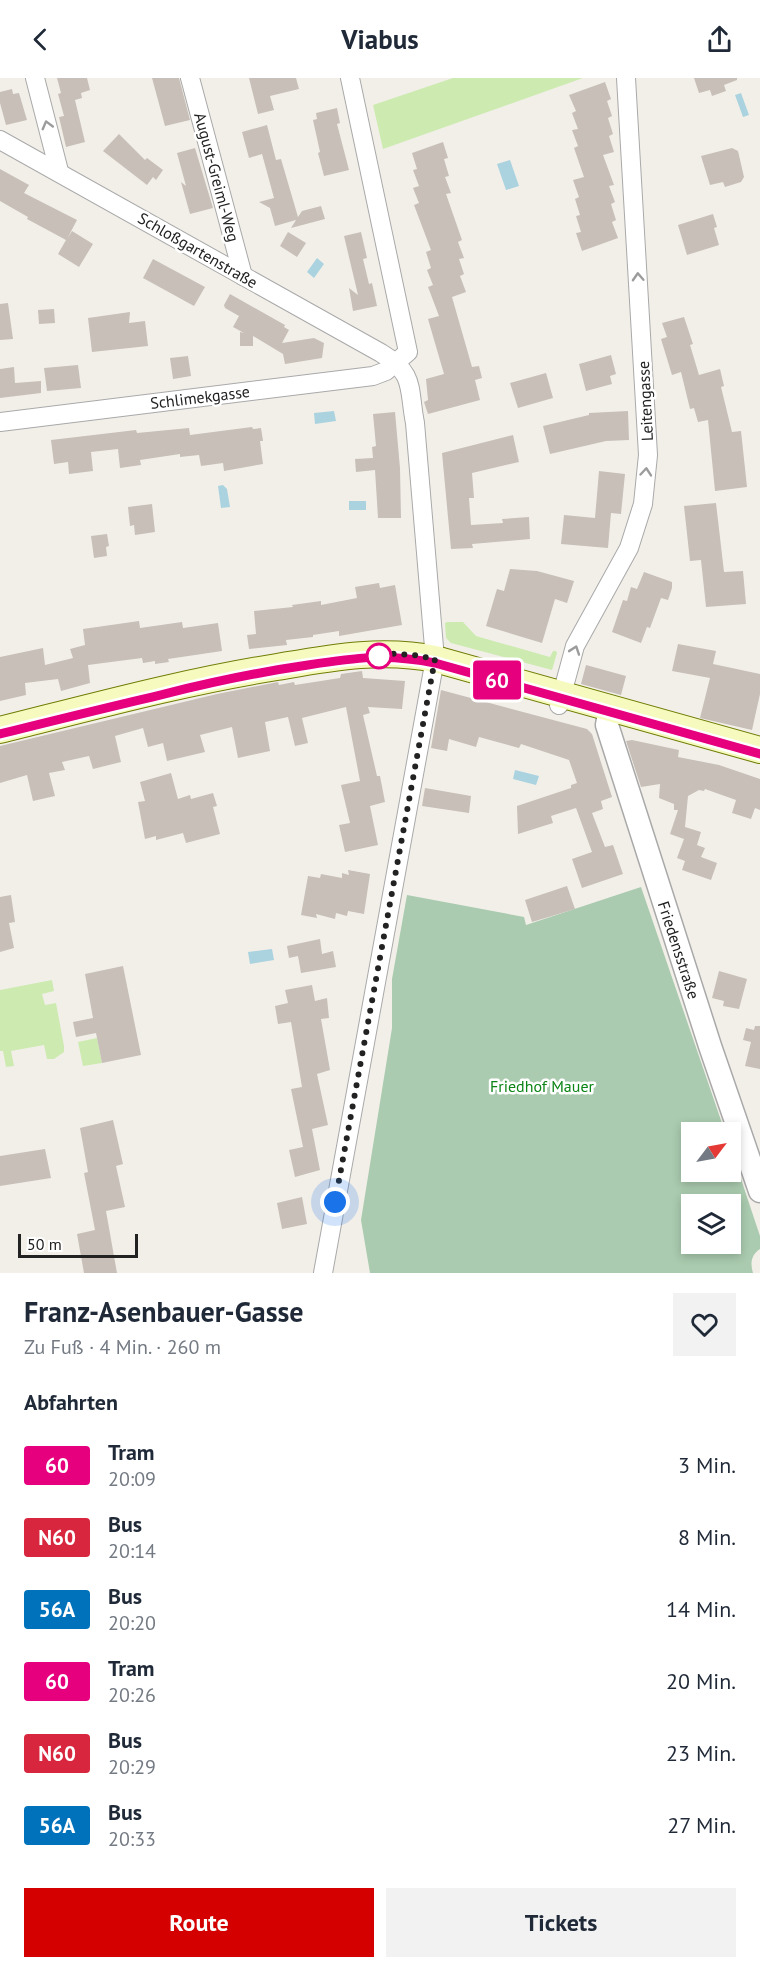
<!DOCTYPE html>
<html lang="de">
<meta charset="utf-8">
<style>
body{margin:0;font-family:"PT Sans",sans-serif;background:#f2f2f3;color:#1f2937;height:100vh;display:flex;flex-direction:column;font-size:22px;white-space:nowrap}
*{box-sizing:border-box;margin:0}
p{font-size:20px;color:#747a83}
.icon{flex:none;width:33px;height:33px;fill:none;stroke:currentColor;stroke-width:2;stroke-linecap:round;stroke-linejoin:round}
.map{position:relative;height:1195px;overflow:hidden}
.panel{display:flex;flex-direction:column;background:#fff;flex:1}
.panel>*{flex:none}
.badge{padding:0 12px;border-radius:4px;font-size:21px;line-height:39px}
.needle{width:39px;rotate:58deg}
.buttons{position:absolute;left:681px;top:1044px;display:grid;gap:12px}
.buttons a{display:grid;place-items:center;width:60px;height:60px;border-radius:0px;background:#fff;box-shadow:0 3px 9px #0003;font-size:30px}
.scale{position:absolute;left:18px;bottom:15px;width:120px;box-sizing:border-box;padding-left:6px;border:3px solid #222;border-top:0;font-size:16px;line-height:21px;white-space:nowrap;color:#222;-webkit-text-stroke:4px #fff;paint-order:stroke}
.you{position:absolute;width:30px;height:30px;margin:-15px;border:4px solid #fff;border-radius:50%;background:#1a73e8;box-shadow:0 0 0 9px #1a73e833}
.map>.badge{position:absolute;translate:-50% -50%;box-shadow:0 0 0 3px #fff}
h2{padding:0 24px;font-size:22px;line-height:54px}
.round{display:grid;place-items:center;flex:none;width:63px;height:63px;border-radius:0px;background:#f2f2f3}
.overview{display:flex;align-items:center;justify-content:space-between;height:102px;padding:0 24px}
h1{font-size:28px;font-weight:700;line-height:45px}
.primary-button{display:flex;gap:12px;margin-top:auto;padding:12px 24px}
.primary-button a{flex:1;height:69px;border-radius:0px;background:#d40000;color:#fff;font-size:24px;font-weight:700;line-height:69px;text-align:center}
.primary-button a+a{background:#f2f2f3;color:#1f2937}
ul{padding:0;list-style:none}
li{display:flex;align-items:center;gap:18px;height:72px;padding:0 24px}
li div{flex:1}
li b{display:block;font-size:22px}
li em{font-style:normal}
li .badge{min-width:66px;font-weight:700;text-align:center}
header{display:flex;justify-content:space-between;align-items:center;height:78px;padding:0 24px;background:#fff;font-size:27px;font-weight:700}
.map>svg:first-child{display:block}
</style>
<header><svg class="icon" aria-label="back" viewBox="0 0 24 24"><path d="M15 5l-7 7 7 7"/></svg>Viabus<svg class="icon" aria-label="share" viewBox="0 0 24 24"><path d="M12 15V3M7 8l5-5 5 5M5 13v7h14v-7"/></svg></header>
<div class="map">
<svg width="760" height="1195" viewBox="0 0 760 1195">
<rect width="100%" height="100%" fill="#f2efe9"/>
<g fill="#cdebb0">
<polygon points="453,0 583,0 383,71 373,27"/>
<polygon points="447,544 463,544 476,558 550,579 553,573 556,573 557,575 552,592 451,565 446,560 445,545"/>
<polygon points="52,902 54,913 42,916 45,927 56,925 64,968 64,974 54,981 47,981 44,967 11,973 14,988 6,989 3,973 0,973 0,912"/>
<polygon points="97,960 102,985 83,988 78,964"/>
</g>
<path fill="#aacbaf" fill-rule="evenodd" d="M 641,809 L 725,1054 L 692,1054 L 692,1094 L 730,1094 L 731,1071 L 760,1158 L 760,1171 C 751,1177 750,1185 753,1195 L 370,1195 L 361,1142 L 392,950 L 392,901 L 407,817 L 524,839 L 526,847 ZM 692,1126 L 730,1126 L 730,1166 L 692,1166 Z"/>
<g fill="#aad3df">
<polygon points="741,15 749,37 743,39 735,17"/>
<polygon points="510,82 519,108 506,112 497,86"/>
<polygon points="317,180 324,186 314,200 307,194"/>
<polygon points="334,333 336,343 315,346 314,335"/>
<polygon points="223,407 227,411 230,429 221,430 218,408"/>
<rect x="349" y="423" width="17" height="9"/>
<polygon points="515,692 539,698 536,707 513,701"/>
<polygon points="272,871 274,882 250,886 248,874"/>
</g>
<g fill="#c7bfb8">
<polygon points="57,0 87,0 90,12 81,15 82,20 75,22 85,64 66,69 59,39 64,38 58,16 61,15"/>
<polygon points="152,0 179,0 190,42 165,48"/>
<polygon points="249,0 296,0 299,11 270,18 274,32 258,36"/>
<polygon points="694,0 737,0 737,2 724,7 726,13 712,18 710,12 699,15"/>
<polygon points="605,4 611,21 607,23 612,38 608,40 613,56 609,58 614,74 603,77 614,107 609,108 615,124 611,126 616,142 612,144 618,160 582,173 576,155 581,154 576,138 580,137 575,121 579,119 573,102 584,99 574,70 578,68 572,52 578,51 572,35 576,33 569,17"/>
<polygon points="12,11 13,16 19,15 27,42 6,47 0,25 0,14"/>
<polygon points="337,30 340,45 337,46 349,92 324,98 318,75 320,74 313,42 317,41 316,35"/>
<polygon points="267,47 276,82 281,81 298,139 302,133 321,128 325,141 291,150 296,142 275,148 270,130 259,124 274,120 262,76 249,80 242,54"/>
<polygon points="119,56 145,82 147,80 163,92 156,102 153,99 147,107 103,73"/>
<polygon points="443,64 448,80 444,81 449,98 445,99 451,115 446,116 462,162 458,164 464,180 459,181 464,196 460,198 466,214 452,219 472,289 479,288 482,300 475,302 480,322 428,336 424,324 428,322 426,301 444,296 428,241 439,238 428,209 433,207 427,192 431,190 426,174 431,172 414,127 419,125 413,110 419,108 413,92 417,91 412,75"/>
<polygon points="195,70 213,130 190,136 181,104 186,108 177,75"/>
<polygon points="732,70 738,73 744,99 741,104 725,109 723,104 710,107 701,78"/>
<polygon points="0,91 29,107 24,115 77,142 67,161 72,153 93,166 79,189 58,176 66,162 27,141 28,139 0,123"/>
<polygon points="713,136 717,149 714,150 719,167 687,177 678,147"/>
<polygon points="288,154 306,165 297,179 280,168"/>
<polygon points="361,154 367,180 363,181 369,206 372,205 377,228 353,233 349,210 358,217 344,158"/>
<polygon points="153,181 205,209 194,228 143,200"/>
<polygon points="230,216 285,247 284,249 289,252 282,265 314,260 324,265 322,280 285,286 283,276 253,258 253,268 240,268 240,254 244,255 233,249 239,238 225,230 224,227"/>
<polygon points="8,225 13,261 0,262 0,226"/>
<polygon points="54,231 55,245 39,246 38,232"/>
<polygon points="130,234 129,245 145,243 148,268 92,274 88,240"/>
<polygon points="684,239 693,266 690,267 699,297 720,291 724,308 721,309 732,354 741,353 747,409 715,413 708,342 698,344 694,330 690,331 681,294 672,297 661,261 667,259 662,245"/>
<polygon points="611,277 616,296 610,298 612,306 586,313 579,286"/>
<polygon points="188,278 191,298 173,301 170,280"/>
<polygon points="78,287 81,310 47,313 44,290"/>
<polygon points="14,289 15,305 41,303 41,315 0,320 0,291"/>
<polygon points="546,295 553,320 518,330 510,305"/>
<polygon points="628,333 629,362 606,363 550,376 543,348 589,337 589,335"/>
<polygon points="395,334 400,390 401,440 378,440 375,392 356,394 355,381 373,380 372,369 376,368 373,336"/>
<polygon points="252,349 253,351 261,350 263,363 260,363 263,386 224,393 223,385 201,388 199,377 180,379 180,376 140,382 141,387 120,390 118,371 91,374 93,393 69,396 68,384 54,386 51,362 136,352 137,355 189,350 190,357"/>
<polygon points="513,357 519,384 472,395 474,420 469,420 471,447 503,445 502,441 529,439 530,461 472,466 473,470 451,471 442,375"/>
<polygon points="599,393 625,396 621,436 611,435 608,470 561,466 564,437 595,440"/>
<polygon points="716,425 724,494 743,493 746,526 706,529 701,482 690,483 684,428"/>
<polygon points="152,426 155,454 135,457 134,447 130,448 128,429"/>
<polygon points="107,456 109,468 106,469 107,478 94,480 91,458"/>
<polygon points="510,491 537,493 574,503 567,525 555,521 542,565 486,548 497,511 504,513"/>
<polygon points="644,494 672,504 672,510 668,522 661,520 650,550 647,549 641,565 612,554 623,522 627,523 631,509 637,511"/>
<polygon points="379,505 380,510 395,507 402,547 339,558 339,553 313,557 313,559 286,562 287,567 249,571 247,557 256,556 254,533 293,529 292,527 321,523 321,527 357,520 355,509"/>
<polygon points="139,543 140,550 182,544 183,550 218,545 222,573 168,581 169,584 155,586 155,583 143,585 142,580 88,587 90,605 61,613 58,601 25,605 26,617 0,623 0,579 43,570 45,587 73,580 70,571 85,567 83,551"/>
<polygon points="678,566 716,573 713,586 760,596 760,616 752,652 700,640 710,600 672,593"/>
<polygon points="586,587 626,598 621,617 581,606"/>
<polygon points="362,593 363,600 405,603 402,631 368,629 370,635 363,637 377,698 380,698 385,724 370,728 378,767 345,774 339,747 350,745 341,707 360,703 346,629 302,640 308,665 295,668 288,639 265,644 270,673 238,680 232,649 200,657 205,674 167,683 163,665 148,669 143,650 115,658 121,684 93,691 89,678 62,684 65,692 49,695 55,718 33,723 27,697 0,705 0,668 217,616 278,604 279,607 294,604 295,607 340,600 341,596"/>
<polygon points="441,612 587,651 592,656 612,719 601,723 603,731 592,735 605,769 613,767 623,796 582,810 572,781 592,774 576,730 551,738 553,745 518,756 517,728 571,710 571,707 577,705 569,682 521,666 519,670 479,659 476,669 449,661 447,673 431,670"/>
<polygon points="632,662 679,672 678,679 719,687 760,701 760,732 755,730 751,741 732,735 736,722 705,711 704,713 699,712 688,718 685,749 701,754 697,767 705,770 701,779 717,785 711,802 682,792 685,783 677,780 684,761 670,756 678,732 674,732 674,726 659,720 660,706 641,709 626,663"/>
<polygon points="171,695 178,721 190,717 191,721 213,715 217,728 213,729 220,756 186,765 183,755 156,762 156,758 145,761 138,724 145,723 140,704"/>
<polygon points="425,710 471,718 469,735 422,728"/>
<polygon points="348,792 370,796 364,836 348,833 347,838 336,835 335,841 316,836 317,840 301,837 308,798 320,800 321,796 342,800 342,795 349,797"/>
<polygon points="567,808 575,831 532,844 525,822"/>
<polygon points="11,817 15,844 9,845 14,870 0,874 0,819"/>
<polygon points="320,861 322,876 333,873 336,889 301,895 298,878 289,880 287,868"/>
<polygon points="123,888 141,977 102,985 96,955 76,959 73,944 93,940 85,896"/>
<polygon points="719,893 747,901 739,931 723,928 724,923 712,920"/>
<polygon points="312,907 315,923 327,920 329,940 321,941 330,992 317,996 328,1047 312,1051 320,1092 295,1099 289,1072 303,1069 291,1011 302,1009 291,944 278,946 275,928 288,925 285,912"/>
<polygon points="755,948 760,948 760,991 745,988 751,964 743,962 746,950 754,952"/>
<polygon points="113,1042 123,1086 116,1088 125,1129 106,1133 117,1195 84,1195 77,1156 95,1152 84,1095 88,1094 80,1050"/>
<polygon points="45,1071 51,1100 0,1108 0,1078"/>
<polygon points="302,1119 307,1146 282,1151 277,1125"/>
</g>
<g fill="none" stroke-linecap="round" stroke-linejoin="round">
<defs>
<g id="minor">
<polyline points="35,0 59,93"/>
<polyline points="190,0 243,198"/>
<path d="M 0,62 L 381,275 C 416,296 408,310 415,345 L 435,581 L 323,1195"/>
<polyline points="0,344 373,298 386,293 408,274 350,0"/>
<polyline points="559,627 575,568 629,470 643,426 648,377 626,0"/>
</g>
<polyline id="tertiary" points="610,630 607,647 710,968 760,1113"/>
<path id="secondary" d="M 0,652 C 92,629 183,604 277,589 C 330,580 381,570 435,581 L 760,672"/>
</defs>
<use href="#minor" stroke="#a9a9a9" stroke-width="20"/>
<use href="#tertiary" stroke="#a9a9a9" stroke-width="25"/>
<use href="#secondary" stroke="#707d05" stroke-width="28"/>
<use href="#minor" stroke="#fff" stroke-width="18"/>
<use href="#tertiary" stroke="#fff" stroke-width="22"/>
<use href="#secondary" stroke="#f7fabf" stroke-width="26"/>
<polyline stroke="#707070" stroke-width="1.5" points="0,656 216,603 266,593 368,579 405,579 435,585 760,676"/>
</g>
<defs><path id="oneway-chevron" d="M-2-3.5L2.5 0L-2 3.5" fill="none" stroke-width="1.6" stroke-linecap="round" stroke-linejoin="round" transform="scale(1.5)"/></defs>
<g stroke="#9c9c9c">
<use href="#oneway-chevron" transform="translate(47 47) rotate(-105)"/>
<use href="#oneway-chevron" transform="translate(638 199) rotate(-93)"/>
<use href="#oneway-chevron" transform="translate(646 394) rotate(-85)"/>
<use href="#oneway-chevron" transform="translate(575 572) rotate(-71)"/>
</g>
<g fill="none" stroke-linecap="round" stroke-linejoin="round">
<defs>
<path id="line" d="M 0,656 C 55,642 110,629 164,616 C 212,604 259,594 308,587 C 354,580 387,575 435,585 L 760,676"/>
</defs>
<use href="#line" stroke="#fff" stroke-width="14"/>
<use href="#line" stroke="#e6007e" stroke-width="9"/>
<polyline stroke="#222" stroke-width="6" stroke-dasharray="0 10.8" points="335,1124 435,581 414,577 380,575 379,578"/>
</g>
<circle fill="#fff" stroke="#e6007e" stroke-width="3" cx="379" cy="578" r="12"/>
<g text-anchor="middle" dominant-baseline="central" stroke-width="5" stroke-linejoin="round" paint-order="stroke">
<g font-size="16" fill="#222" stroke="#fff">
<text transform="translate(217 99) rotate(75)">August-Greiml-Weg</text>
<text transform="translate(198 172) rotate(30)">Schloßgartenstraße</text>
<text transform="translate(200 319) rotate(-7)">Schlimekgasse</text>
<text transform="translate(645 323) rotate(-93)">Leitengasse</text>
<text transform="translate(679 872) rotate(72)">Friedensstraße</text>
</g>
<g font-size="16" fill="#0c8416" stroke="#fff">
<text x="542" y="1008">Friedhof Mauer</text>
</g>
</g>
</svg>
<div class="buttons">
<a><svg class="needle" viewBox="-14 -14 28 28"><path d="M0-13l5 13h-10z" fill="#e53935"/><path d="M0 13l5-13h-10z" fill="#747a83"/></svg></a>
<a><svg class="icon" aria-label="layers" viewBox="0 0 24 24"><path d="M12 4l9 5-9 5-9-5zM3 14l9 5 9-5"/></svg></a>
</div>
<div class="scale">50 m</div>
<div class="you" style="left:335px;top:1124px"></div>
<b class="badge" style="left:497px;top:602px;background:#e6007e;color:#fff">60</b>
</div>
<section class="panel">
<div class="overview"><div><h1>Franz-Asenbauer-Gasse</h1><p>Zu Fuß · 4 Min. · 260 m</p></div><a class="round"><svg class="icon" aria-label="heart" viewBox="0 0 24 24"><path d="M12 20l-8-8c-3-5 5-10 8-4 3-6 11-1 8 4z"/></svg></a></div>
<h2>Abfahrten</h2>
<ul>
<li><span class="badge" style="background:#e6007e;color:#fff">60</span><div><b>Tram</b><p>20:09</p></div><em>3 Min.</em></li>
<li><span class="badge" style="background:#d7263d;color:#fff">N60</span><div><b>Bus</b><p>20:14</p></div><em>8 Min.</em></li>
<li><span class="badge" style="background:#0072bc;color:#fff">56A</span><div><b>Bus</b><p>20:20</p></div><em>14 Min.</em></li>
<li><span class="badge" style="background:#e6007e;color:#fff">60</span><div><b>Tram</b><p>20:26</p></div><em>20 Min.</em></li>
<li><span class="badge" style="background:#d7263d;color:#fff">N60</span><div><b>Bus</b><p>20:29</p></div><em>23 Min.</em></li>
<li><span class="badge" style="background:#0072bc;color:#fff">56A</span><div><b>Bus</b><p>20:33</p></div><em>27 Min.</em></li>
</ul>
<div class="primary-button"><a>Route</a><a>Tickets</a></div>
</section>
